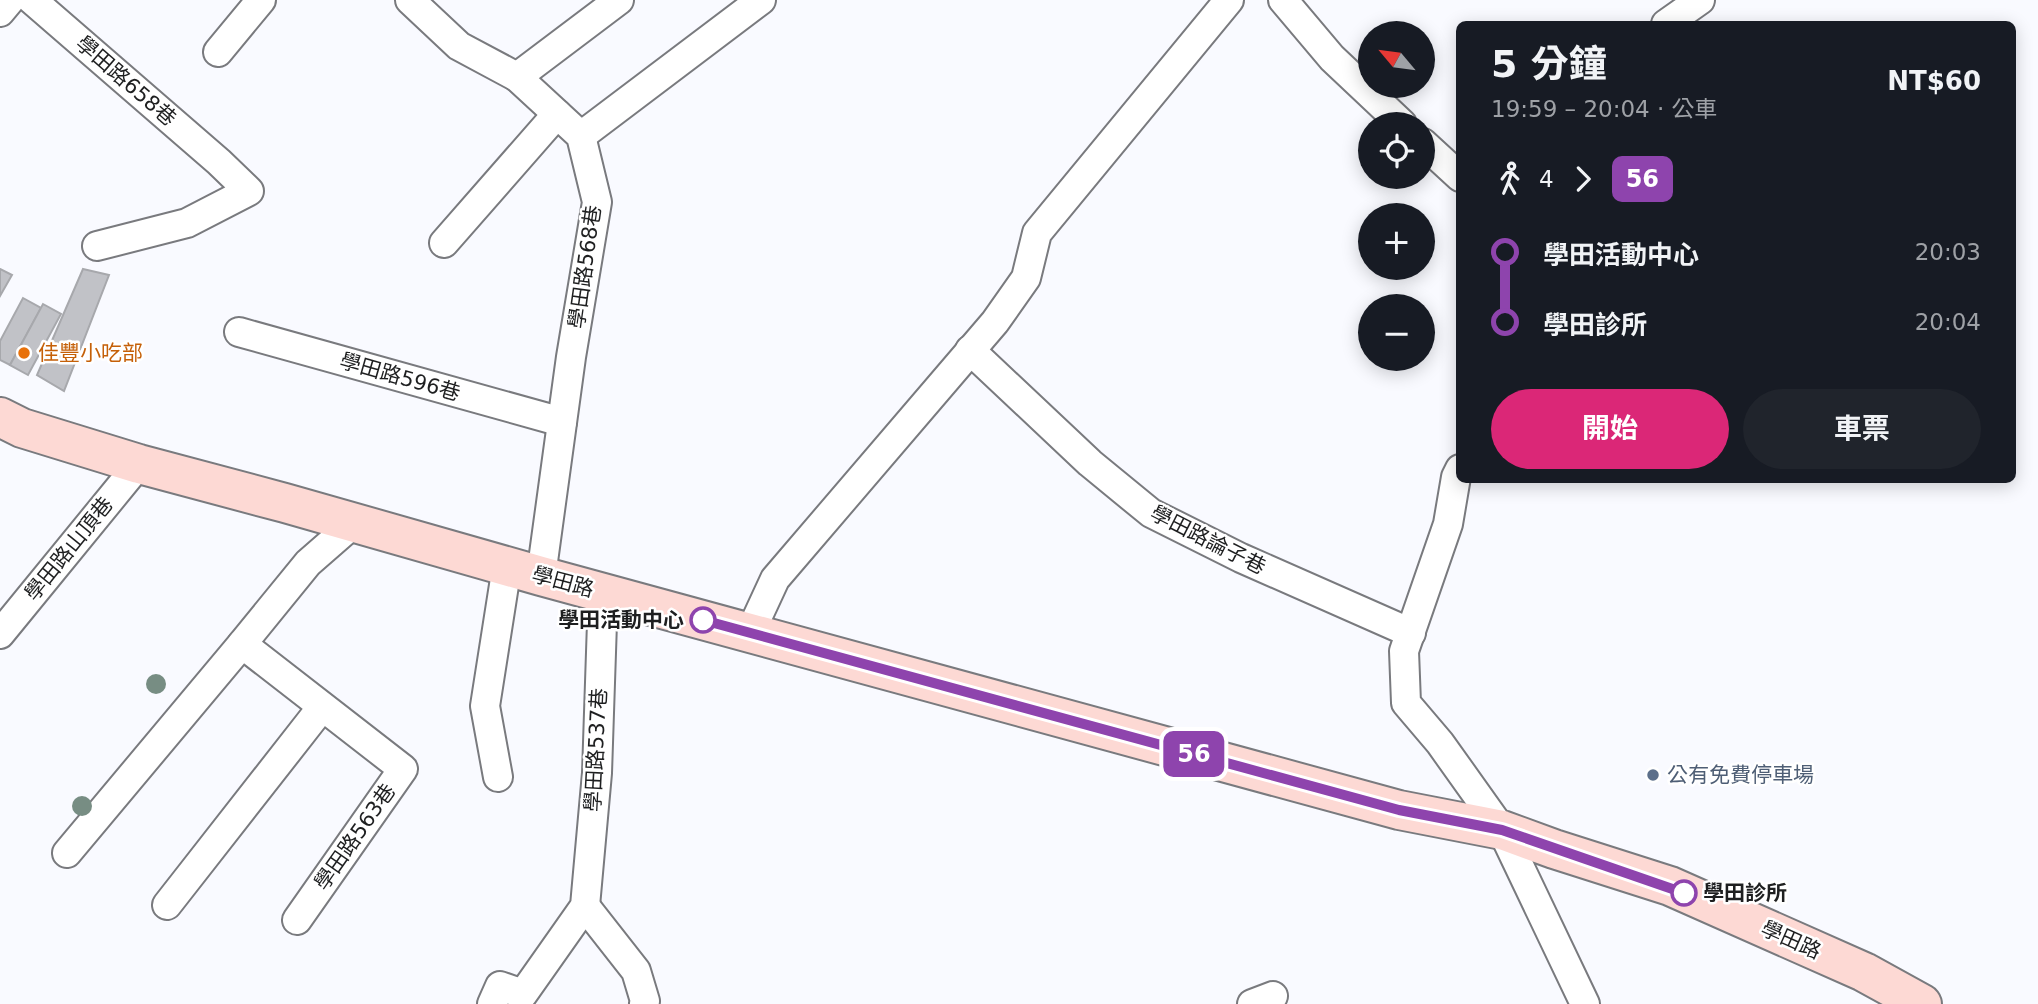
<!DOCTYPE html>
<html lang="zh-TW">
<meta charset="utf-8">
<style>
body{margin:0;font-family:"DejaVu Sans","Noto Sans TC",sans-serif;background:#20242c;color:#f1f3f6;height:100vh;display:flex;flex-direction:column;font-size:26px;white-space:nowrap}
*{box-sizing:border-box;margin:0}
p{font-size:23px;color:#9ea1a6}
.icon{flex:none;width:38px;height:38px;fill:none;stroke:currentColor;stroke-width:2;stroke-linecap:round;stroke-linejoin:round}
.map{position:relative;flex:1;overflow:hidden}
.side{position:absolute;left:1456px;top:21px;width:560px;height:462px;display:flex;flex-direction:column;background:#171b24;border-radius:10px;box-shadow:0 4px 18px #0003}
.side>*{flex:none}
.badge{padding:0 14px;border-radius:10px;font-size:24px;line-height:46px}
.needle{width:46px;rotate:299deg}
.buttons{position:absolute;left:1358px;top:21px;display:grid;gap:14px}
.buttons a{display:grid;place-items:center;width:77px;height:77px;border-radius:50%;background:#171b24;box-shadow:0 4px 18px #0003;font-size:35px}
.map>.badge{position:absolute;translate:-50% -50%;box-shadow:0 0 0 4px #fff}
.legs{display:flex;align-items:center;gap:10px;height:77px;padding:0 35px;font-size:23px}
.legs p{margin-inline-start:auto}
.overview{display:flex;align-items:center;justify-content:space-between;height:119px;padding:0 35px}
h1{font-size:38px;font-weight:700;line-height:52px}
.cta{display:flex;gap:14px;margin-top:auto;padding:14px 35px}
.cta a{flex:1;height:80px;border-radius:42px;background:#db2777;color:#fff;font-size:28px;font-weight:700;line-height:80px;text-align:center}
.cta a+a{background:#20242c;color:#f1f3f6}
ul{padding:0 35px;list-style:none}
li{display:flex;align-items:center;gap:24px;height:70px;font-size:26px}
li i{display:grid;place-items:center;width:10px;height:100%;margin:0 9px;background:currentColor}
li i::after{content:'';width:18px;height:18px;margin:-9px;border:5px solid;border-radius:50%;background:#171b24}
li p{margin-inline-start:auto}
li:first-child i{background:linear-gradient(#0000 50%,currentColor 0)}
li:last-child i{background:linear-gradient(currentColor 50%,#0000 0)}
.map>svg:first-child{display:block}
</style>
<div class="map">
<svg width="2038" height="1004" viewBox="0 0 2038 1004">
<rect width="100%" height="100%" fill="#f9faff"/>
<g fill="#c1c2c7" stroke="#a7a8ac" stroke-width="2">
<polygon points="0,269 12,275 0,296"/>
<polygon points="83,269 109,275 64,391 37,375"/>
<polygon points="23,298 41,308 10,365 0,360 0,341"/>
<polygon points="43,304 61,314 28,375 10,365"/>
</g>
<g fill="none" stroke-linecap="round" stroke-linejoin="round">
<defs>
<g id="minor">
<polyline points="32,0 219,162 249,191 187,223 97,246"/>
<polyline points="410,0 459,46 517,77 581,136 597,202 571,357 541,576"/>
<polyline points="1283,0 1332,58 1402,124"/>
<polyline points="0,12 10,0"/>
<polyline points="1666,24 1700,0"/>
<polyline points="218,52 261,0"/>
<polyline points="517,77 619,0"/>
<polyline points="581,136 761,0"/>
<polyline points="1423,143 1460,177"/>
<polyline points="444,243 557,114"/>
<polyline points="239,332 562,422"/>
<polyline points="970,350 1090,463 1151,513 1241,558 1411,633"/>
<polyline points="1460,469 1456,477 1448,524 1404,651 1406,703 1440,743 1502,830 1585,1004"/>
<polyline points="750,633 775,579 995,322 1026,278 1037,233 1229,0"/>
<polyline points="0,634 139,464"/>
<polyline points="242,644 403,769 297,920"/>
<polyline points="498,777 485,706 507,566"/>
<polyline points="67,853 242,644 308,563 355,522"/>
<polyline points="167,905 322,707"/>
<polyline points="585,906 636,971 645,1001 644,1004"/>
<polyline points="492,1004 500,986 523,994 585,906 597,773 603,592"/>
<polyline points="1252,1004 1273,996"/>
</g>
<polyline id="secondary" points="0,417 22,428 139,464 285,503 541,576 1399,810 1502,830 1554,849 1670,886 1864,972 1922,1004"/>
</defs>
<use href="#minor" stroke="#797a7e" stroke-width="32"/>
<use href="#secondary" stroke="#797a7e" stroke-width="42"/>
<use href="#minor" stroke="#fff" stroke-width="28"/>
<use href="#secondary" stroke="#fdd9d4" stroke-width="38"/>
</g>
<g fill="#778d83">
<circle cx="156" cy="684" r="10"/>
<circle cx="82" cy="806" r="10"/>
</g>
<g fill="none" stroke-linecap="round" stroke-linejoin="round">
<defs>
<polyline id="line-1" points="703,620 1399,810 1502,830 1684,893"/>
</defs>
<use href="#line-1" stroke="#fff" stroke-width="16"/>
<use href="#line-1" stroke="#8e44ad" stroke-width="10"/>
</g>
<circle fill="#e8710a" stroke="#fff" stroke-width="2.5" cx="24" cy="353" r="7"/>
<g fill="#fff" stroke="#8e44ad" stroke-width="3.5">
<circle cx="703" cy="620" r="12"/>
<circle cx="1684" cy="893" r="12"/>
</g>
<circle fill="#5c6f8a" stroke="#fff" stroke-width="2.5" cx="1653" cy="775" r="7"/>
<g text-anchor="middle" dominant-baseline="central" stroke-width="5" stroke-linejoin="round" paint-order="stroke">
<g font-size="21" fill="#1e1f20" stroke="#fff">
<text transform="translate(126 81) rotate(41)">學田路658巷</text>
<text transform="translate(585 267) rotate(-82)">學田路568巷</text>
<text transform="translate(400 377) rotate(16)">學田路596巷</text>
<text transform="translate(1208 540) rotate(27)">學田路論子巷</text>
<text transform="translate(69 549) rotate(-51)">學田路山頂巷</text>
<text transform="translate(563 582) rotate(15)">學田路</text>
<text transform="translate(596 750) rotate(-87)">學田路537巷</text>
<text transform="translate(355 837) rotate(-55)">學田路563巷</text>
<text transform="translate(1791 940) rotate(24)">學田路</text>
</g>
<g font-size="21" fill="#c56008" stroke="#fff" text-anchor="start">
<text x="38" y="353">佳豐小吃部</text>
</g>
<g font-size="21" font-weight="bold" fill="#1e1f20" stroke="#fff" text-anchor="end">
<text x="684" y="620">學田活動中心</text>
<text x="1703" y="893" text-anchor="start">學田診所</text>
</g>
<g font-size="21" fill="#4e5e75" stroke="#fff" text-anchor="start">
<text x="1667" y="775">公有免費停車場</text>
</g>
</g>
</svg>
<div class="buttons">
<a><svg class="needle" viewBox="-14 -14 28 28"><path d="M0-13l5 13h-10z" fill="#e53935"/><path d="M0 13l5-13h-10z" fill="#9ea1a6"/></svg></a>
<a><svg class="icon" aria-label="locate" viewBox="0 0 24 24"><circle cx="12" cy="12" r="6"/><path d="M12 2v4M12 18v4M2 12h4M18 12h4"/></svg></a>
<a>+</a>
<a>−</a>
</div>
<b class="badge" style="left:1194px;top:754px;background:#8e44ad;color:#fff">56</b>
<section class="side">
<div class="overview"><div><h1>5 分鐘</h1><p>19:59 – 20:04 · 公車</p></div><b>NT$60</b></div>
<div class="legs"><svg class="icon" aria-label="walk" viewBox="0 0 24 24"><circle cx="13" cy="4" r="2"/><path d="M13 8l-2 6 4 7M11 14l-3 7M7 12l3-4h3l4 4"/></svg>4<svg class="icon" aria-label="forward" viewBox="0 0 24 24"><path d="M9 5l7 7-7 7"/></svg><b class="badge" style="background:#8e44ad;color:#fff">56</b></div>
<ul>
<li><i style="color:#8e44ad"></i><b>學田活動中心</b><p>20:03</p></li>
<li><i style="color:#8e44ad"></i><b>學田診所</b><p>20:04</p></li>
</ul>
<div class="cta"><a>開始</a><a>車票</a></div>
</section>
</div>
